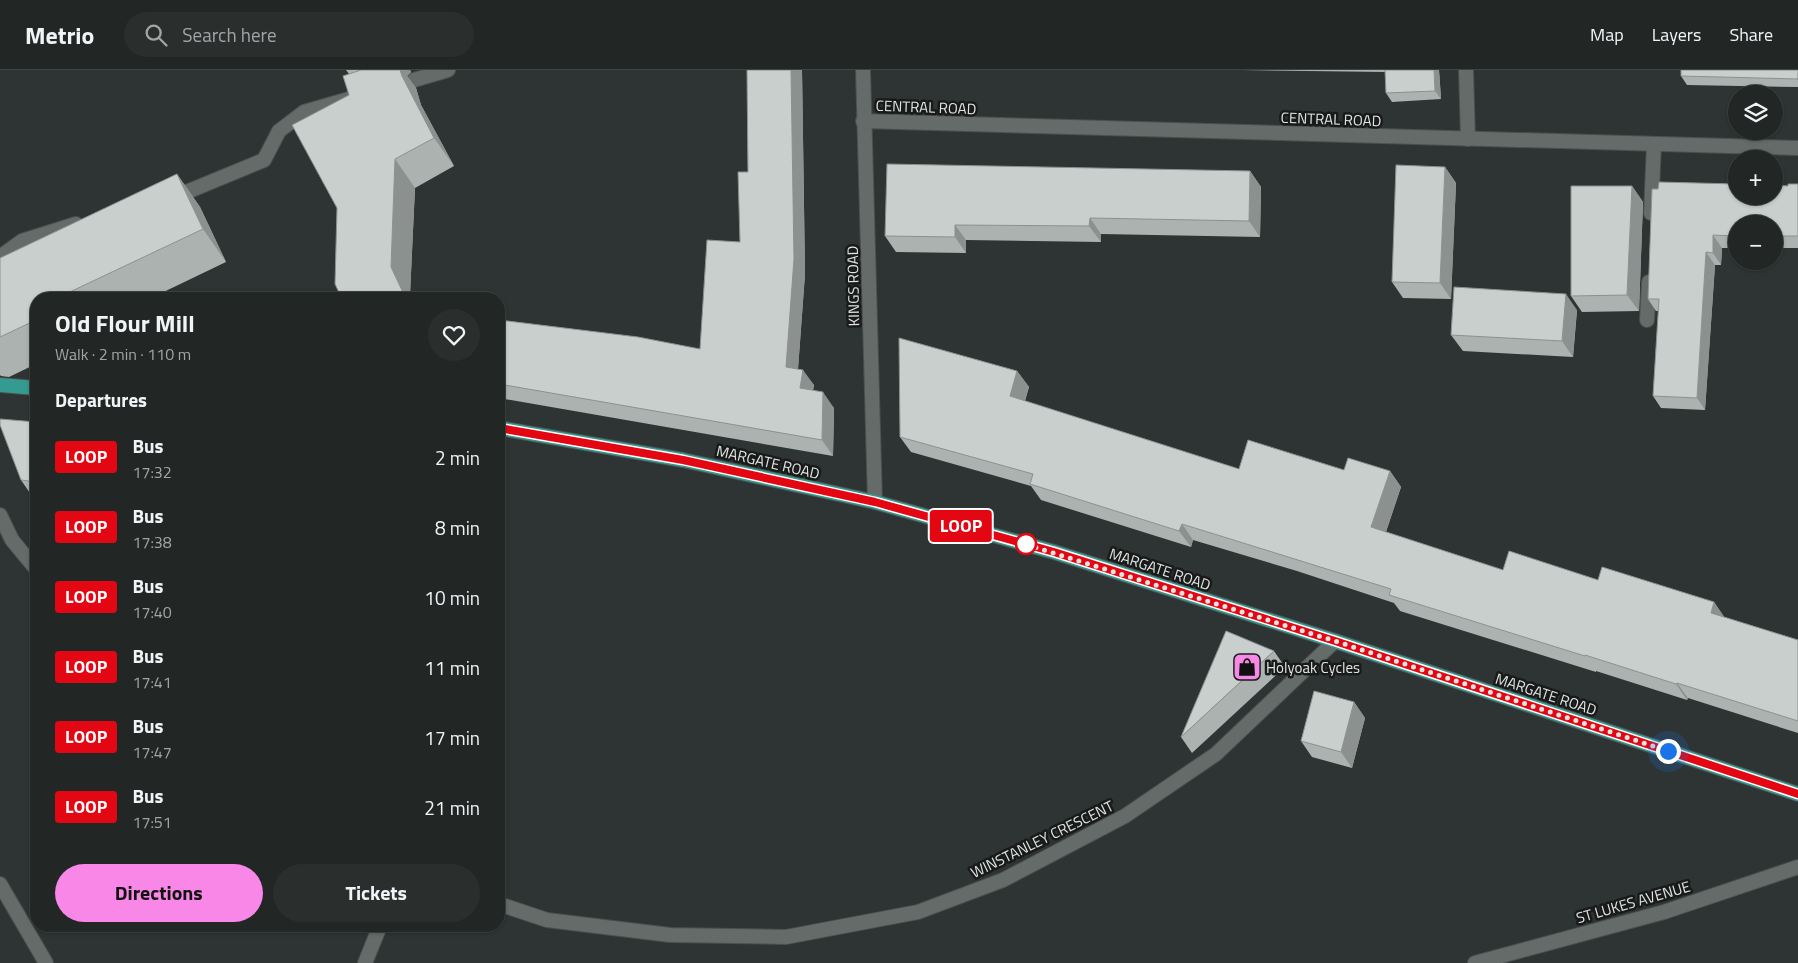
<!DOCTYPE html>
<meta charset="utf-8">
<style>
body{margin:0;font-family:"Titillium Web",sans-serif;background:#2a2f2e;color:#f1f3f6;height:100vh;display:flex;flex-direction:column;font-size:19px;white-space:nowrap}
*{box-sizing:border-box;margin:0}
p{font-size:16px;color:#a2a5a7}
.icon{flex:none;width:28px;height:28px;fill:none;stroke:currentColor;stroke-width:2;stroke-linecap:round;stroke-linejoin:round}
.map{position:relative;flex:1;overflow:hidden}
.side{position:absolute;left:30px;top:222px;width:475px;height:640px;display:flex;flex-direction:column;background:#222726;border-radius:20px;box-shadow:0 1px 4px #0004,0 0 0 1px #3f4443}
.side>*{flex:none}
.badge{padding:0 10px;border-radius:4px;font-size:18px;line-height:32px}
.buttons{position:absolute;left:1728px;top:15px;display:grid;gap:10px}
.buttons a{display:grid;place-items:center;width:55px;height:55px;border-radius:50%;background:#222726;box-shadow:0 1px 4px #0004,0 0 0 1px #3f4443;font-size:25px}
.you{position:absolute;width:25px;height:25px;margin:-12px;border:4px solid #fff;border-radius:50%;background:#1a73e8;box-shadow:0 0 0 8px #1a73e833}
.map>.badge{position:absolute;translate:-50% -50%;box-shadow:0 0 0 2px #fff}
h2{padding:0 25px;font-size:19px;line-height:45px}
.round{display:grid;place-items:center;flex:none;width:52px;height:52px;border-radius:26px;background:#2a2f2e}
.head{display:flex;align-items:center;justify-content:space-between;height:85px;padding:0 25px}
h1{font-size:24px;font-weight:700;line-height:38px}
.primary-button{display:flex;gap:10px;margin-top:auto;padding:10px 25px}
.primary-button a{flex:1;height:58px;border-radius:30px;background:#f987e8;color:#111;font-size:20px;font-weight:700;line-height:58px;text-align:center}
.primary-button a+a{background:#2a2f2e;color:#f1f3f6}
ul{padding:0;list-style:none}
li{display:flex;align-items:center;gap:15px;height:70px;padding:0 25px}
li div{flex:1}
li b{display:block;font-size:19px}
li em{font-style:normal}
li .badge{min-width:55px;font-weight:700;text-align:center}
header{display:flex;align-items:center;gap:30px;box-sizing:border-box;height:70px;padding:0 25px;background:#222726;border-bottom:1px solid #3f4443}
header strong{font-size:24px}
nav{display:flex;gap:28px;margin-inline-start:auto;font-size:18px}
.search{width:350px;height:45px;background:#2a2f2e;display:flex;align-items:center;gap:12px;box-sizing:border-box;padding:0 18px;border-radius:28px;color:#a2a5a7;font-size:19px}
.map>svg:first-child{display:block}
</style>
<header>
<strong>Metrio</strong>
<div class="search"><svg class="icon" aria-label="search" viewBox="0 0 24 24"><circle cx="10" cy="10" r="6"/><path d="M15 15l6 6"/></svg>Search here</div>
<nav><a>Map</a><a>Layers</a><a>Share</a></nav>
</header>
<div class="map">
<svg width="1798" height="893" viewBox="0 0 1798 893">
<rect width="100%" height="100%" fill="#2e3433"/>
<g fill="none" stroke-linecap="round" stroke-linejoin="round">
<defs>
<g id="service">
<polyline points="1651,143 1654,74"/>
<polyline points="1647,250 1649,212"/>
<polyline points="0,814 46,893"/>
</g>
<g id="minor">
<polyline points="863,0 875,432"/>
<polyline points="1466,0 1468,69"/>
<polyline points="414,10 448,0"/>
<polyline points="863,51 1798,78"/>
<polyline points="172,128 264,90 279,61 304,42 349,29"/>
<polyline points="0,187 22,171 76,154"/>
<polyline points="0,445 12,470 36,499"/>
<polyline points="499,834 547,850 670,865 786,867 918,842 1003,810 1125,746 1216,684 1335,571"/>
<polyline points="365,893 380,856"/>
</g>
<polyline id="tertiary" points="1475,893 1664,842 1798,797"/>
<g id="primary">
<polyline points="0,315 36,318"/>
<polyline points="499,358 683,390 875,432 1054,482 1335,571 1798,724"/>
</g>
</defs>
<use href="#service" stroke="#4b4f4e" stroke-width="16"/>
<use href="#minor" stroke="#4b4f4e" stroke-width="16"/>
<use href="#tertiary" stroke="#4b4f4e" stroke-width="16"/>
<use href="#primary" stroke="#4b4f4e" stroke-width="16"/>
<use href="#service" stroke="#646b69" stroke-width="14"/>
<use href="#minor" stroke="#646b69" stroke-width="14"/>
<use href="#tertiary" stroke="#646b69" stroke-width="14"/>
<use href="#primary" stroke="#359a8f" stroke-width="14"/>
</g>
<g fill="#acb2b0">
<polygon points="346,0 410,0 411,2 407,6 416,18 421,35 454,96 415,118 410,225 342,229 349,25 349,4"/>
<polygon points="747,0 802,0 805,204 798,299 814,315 813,320 834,338 833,386 499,328 499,250 700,279 740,172 748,102"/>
<polygon points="1242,0 1439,0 1441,29 1392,32 1386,23 1385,2"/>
<polygon points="1798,0 1798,17 1687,15 1681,6"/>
<polygon points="1445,97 1456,113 1451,229 1403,228 1392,212"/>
<polygon points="1250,101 1261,117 1260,167 1101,164 1101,172 966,170 966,183 896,182 885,166"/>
<polygon points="177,104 200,137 226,192 149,229 36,229 36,294 9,307 1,306 0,305 0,188"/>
<polygon points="1798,114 1798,178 1774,178 1774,154 1736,154 1736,178 1722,178 1721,195 1715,195 1705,340 1661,338 1653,326 1659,241 1656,241 1648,229 1652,119 1788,116"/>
<polygon points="1632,116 1643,132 1639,241 1582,242 1571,226"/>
<polygon points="1577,240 1573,287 1463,281 1451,265"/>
<polygon points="1017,301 1029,317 1025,331 1239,399 1344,400 1390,401 1401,417 1386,462 1503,500 1598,510 1714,532 1724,547 1798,570 1798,663 1688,628 1687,630 1596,601 1596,602 1400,541 1394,533 1297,501 1193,470 1191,477 1041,430 1031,416 911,382 900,367"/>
<polygon points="36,352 36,427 32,426 21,410"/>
<polygon points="1274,581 1285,597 1192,683 1181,667"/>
<polygon points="1354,632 1365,648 1352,698 1312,687 1301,671"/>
</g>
<g fill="#8c9190">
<polygon points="397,0 410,0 411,2 407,6 416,18 421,35 454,96 434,68"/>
<polygon points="791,0 802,0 805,204 797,313 786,297"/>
<polygon points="1434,0 1439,0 1441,29 1435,21"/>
<polygon points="395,89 415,118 410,225 412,229 406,229 391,197"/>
<polygon points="1445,97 1456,113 1451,229 1440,213"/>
<polygon points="1250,101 1261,117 1260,167 1249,151"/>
<polygon points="177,104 200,137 226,192 203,159"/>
<polygon points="1632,116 1643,132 1639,241 1627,225"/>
<polygon points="1090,148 1101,164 1101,172 1089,156"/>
<polygon points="955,155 966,170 966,183 955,167"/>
<polygon points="1713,165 1722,178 1721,195 1713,183"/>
<polygon points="1706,182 1715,195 1705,340 1697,328"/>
<polygon points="1566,224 1577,240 1573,287 1562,271"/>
<polygon points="803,300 814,315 811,334 800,318"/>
<polygon points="1017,301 1029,317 1021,342 1010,326"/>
<polygon points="823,322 834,338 833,386 822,370"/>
<polygon points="1390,401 1401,417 1382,473 1371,457"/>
<polygon points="1182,454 1193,470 1191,477 1179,461"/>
<polygon points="1714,532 1725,548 1711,543"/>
<polygon points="1677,613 1688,628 1687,630 1676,614"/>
<polygon points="1354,632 1365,648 1352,698 1341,682"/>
</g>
<g fill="#c8cfcd" stroke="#8c9190">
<polygon points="361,0 400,0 402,6 434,68 395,89 391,197 406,229 342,229 335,214 337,138 292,55 349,25 343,6"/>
<polygon points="747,0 791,0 794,189 786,297 803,300 800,318 823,322 822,370 499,314 499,250 638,267 700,279 707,170 740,172 738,102 748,102"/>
<polygon points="1385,0 1434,0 1435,21 1386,23"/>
<polygon points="1681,0 1798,0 1798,9 1681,6"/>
<polygon points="887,94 1250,101 1249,151 1090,148 1089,156 955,155 955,167 885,166"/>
<polygon points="1396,95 1445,97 1440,213 1392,212"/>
<polygon points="177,104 203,159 55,229 36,229 36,238 31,240 36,250 0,267 0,188"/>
<polygon points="1659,112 1736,114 1736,126 1774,126 1774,115 1788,116 1788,114 1798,114 1798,166 1774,166 1774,154 1736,154 1736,166 1713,165 1713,183 1706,182 1697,328 1653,326 1659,229 1648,229 1652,119 1658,119"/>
<polygon points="1571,116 1632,116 1627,225 1571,226"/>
<polygon points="1454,217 1566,224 1562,271 1451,265"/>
<polygon points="899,268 1017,301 1010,326 1239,399 1248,370 1344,400 1348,388 1390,401 1371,457 1503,500 1509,481 1598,510 1602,497 1714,532 1711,543 1798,570 1798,651 1677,613 1676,614 1585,585 1585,586 1389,525 1391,519 1285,486 1182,454 1179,461 1030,414 1033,404 900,367"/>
<polygon points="0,349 36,352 36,412 21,410 0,355"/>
<polygon points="1226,561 1274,581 1181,667"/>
<polygon points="1314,621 1354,632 1341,682 1301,671"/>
</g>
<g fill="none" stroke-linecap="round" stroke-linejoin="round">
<defs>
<polyline id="line" points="499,358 683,390 875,432 1054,482 1335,571 1798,724"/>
</defs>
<use href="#line" stroke="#fff" stroke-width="11"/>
<use href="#line" stroke="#e30613" stroke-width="8"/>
<polyline stroke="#e0e4e3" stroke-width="5" stroke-dasharray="0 9" points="1026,474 1018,472 1335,571 1668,681"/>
</g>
<defs>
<symbol id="shop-square" viewBox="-11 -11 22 22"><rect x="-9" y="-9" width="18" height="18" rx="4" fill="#f987e8" stroke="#181b1a"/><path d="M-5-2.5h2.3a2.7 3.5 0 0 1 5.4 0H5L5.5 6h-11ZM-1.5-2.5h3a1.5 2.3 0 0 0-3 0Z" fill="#111"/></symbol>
</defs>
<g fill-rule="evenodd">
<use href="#shop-square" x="1231" y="581" width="32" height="32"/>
</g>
<circle fill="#fff" stroke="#e30613" stroke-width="2.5" cx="1026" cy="474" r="10"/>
<g text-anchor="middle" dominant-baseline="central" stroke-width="5" stroke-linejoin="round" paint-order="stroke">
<g font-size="15" fill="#e0e4e3" stroke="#181b1a">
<text transform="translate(926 37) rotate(2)">CENTRAL ROAD</text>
<text transform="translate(1331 49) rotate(2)">CENTRAL ROAD</text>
<text transform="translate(853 216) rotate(-91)">KINGS ROAD</text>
<text transform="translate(768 392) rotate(13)">MARGATE ROAD</text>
<text transform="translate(1160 499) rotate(18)">MARGATE ROAD</text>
<text transform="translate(1546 624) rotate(18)">MARGATE ROAD</text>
<text transform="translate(1042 769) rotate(-26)">WINSTANLEY CRESCENT</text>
<text transform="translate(1633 832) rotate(-16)">ST LUKES AVENUE</text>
</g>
<g font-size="15" fill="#e0e4e3" stroke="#181b1a" text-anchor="start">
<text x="1266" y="597">Holyoak Cycles</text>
</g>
</g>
</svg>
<div class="buttons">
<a><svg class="icon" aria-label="layers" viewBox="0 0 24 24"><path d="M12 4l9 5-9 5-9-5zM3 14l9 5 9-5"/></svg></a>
<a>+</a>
<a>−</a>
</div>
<div class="you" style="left:1668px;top:681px"></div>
<b class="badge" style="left:961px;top:456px;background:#e30613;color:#fff">LOOP</b>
<section class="side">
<div class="head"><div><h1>Old Flour Mill</h1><p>Walk · 2 min · 110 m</p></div><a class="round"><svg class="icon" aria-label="heart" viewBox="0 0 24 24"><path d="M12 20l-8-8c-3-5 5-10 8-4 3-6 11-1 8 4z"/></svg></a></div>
<h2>Departures</h2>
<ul>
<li><span class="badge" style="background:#e30613;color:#fff">LOOP</span><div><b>Bus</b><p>17:32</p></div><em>2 min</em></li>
<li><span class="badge" style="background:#e30613;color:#fff">LOOP</span><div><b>Bus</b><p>17:38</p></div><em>8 min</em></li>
<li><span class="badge" style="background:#e30613;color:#fff">LOOP</span><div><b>Bus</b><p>17:40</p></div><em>10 min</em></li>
<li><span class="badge" style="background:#e30613;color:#fff">LOOP</span><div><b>Bus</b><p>17:41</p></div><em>11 min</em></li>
<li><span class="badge" style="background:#e30613;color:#fff">LOOP</span><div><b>Bus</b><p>17:47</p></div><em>17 min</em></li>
<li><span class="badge" style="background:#e30613;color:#fff">LOOP</span><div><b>Bus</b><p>17:51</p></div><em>21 min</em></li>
</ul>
<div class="primary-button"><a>Directions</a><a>Tickets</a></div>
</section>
</div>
